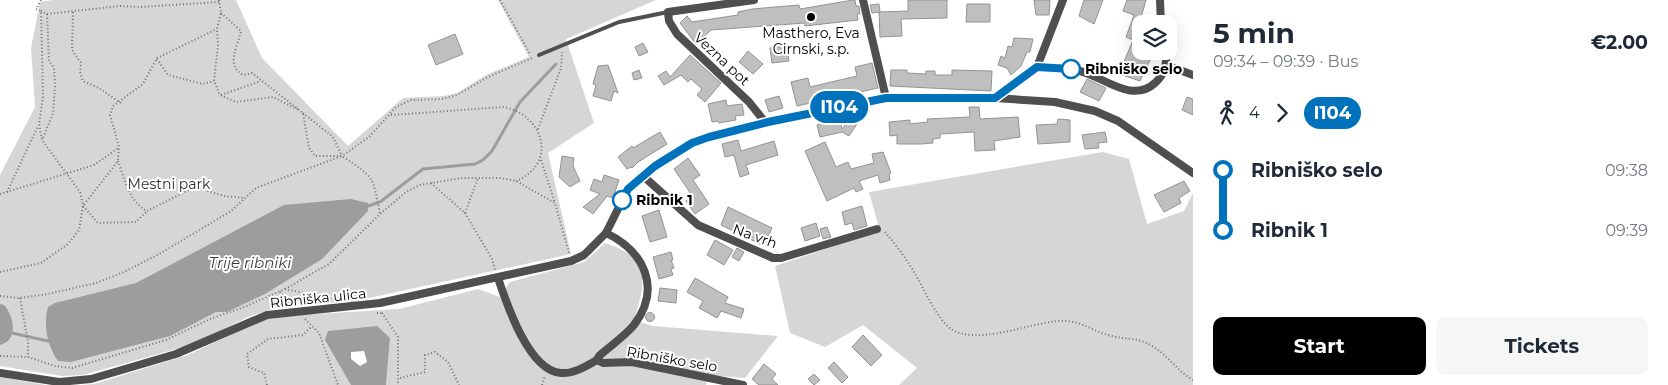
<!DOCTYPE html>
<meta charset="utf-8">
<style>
body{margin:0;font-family:Montserrat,sans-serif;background:#f6f6f7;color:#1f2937;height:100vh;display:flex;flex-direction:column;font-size:19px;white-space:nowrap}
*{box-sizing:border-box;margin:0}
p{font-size:16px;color:#747a83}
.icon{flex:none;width:28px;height:28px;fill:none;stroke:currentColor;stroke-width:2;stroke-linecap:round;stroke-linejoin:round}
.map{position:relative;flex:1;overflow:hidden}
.panel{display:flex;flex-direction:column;background:#fff;width:475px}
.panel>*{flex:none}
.badge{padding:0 10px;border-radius:16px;font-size:18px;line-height:32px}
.fabs{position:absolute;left:1132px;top:15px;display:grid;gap:10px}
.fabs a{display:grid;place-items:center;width:45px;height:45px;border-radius:10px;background:#fff;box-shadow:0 5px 20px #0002;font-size:25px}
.map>.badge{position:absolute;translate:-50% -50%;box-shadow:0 0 0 2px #fff}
.legs{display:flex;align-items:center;gap:8px;height:55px;padding:0 20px;font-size:16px}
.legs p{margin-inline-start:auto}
.overview{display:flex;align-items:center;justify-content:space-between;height:85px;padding:0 20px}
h1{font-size:28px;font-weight:700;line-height:38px}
.action{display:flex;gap:10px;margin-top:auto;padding:10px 20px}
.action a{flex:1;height:58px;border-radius:10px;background:#000;color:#fff;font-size:20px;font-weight:700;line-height:58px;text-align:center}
.action a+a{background:#f6f6f7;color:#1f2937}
ul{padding:0 20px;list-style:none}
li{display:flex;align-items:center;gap:18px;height:60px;font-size:19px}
li i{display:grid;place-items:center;width:8px;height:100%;margin:0 6px;background:currentColor}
li i::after{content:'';width:12px;height:12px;margin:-6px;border:4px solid;border-radius:50%;background:#fff}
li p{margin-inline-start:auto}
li:first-child i{background:linear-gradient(#0000 50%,currentColor 0)}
li:last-child i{background:linear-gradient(currentColor 50%,#0000 0)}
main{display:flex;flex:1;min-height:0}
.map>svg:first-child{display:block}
</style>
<main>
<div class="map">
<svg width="1193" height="385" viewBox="0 0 1193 385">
<rect width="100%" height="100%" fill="#fff"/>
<g fill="#d6d6d6">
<polygon points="53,0 236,0 262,58 348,146 403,98 444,96 457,93 486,75 529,57 498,0 656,0 566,39 594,123 548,153 571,254 351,302 286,304 248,317 194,344 83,375 62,376 0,366 0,175 35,107 31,48 40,2"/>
<polygon points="1103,152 1129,159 1147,224 1184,211 1193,193 1193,385 899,385 917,368 863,325 825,347 790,333 775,266 880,231 869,192"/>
<path d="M 605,243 C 652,258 646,282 634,320 L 653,326 L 778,336 L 745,378 L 708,375 L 706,385 L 386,385 L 390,338 L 328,331 L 351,385 L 80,385 L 94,384 L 188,355 L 268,317 L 399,309 L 478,289 L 500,297 L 510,282 L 584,262 Z"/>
<polygon points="0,377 46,385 0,385"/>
</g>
<g fill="#9d9d9d" fill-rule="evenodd">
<path d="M 351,199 L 368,203 L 368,211 L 322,259 L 265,294 L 227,312 L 216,312 L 170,336 L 71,362 L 58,361 C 47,346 43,324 48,307 L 55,303 L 136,283 L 284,205 Z"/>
<path d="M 0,304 L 4,305 C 14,316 19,340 0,345 Z"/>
<path d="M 377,326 L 390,338 L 386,385 L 351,385 L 325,340 L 328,331 ZM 364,351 L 367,362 L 360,366 L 351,359 L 351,352 Z"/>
</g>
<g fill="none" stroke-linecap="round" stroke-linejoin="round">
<g stroke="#9d9d9d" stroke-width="3">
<polyline points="368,206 380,202 423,169 475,164 483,160 492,151 520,102 556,64"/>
<polyline points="12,333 48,341"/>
</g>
</g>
<g fill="#bfbfbf" stroke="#939393">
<polygon points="853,0 855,0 856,6 859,6 860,14 857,14 858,20 805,26 805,23 711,30 696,44 680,23 687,16 692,22 738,15 738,12 752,9 799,5 800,9"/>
<polygon points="908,0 947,0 947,18 901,19 902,36 880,37 879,12 908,11"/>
<polygon points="1034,0 1050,0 1049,15 1036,15"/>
<polygon points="1084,0 1103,0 1094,24 1079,16"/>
<polygon points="1127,0 1146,0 1138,28 1141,29 1141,51 1150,51 1148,57 1151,58 1140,81 1119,74 1133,40 1126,37 1134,15 1123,11"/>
<polygon points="879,4 880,12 872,13 870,5"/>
<polygon points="967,4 990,4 990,22 966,22"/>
<polygon points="455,34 463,54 436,65 428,45"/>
<polygon points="1014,38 1033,39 1030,52 1027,52 1021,66 1011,75 1007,68 998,65 1001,56 1005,58 1008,46 1012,47"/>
<polygon points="643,43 648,52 639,56 635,47"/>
<polygon points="787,46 789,61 772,63 770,48"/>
<polygon points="748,51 763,64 753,74 739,62"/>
<polygon points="690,55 721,83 705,102 697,95 702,89 691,79 688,82 681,75 664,85 658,76 666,71 670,77"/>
<polygon points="872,63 878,88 797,106 791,82 808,78 810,87 857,76 855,67"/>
<polygon points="608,65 618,93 614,91 611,101 593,96 596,85 593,84 598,66"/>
<polygon points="639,70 642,78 634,80 632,73"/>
<polygon points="891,70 907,70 907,73 926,74 926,71 935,71 935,75 952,75 952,70 992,71 991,91 890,86"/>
<polygon points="1087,79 1106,88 1099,101 1080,92"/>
<polygon points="779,96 783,108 769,112 765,100"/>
<polygon points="1187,97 1193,99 1193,115 1182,110"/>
<polygon points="726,100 727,106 742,104 744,115 735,116 736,120 719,123 718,121 712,122 708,104"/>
<polygon points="969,107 979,107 980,119 1018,117 1020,137 994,141 995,150 975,151 974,132 940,134 940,138 933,139 933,143 921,144 897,144 897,135 890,136 889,122 910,120 910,124 928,122 927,119 970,117"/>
<polygon points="839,116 842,129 849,119 857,124 849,136 842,132 820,137 817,125 820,124 819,121"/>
<polygon points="1058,119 1070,120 1070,142 1038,144 1036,125 1057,124"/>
<polygon points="660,132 667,144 638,162 632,168 631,167 627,169 618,157 632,146 633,148"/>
<polygon points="1105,132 1107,142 1098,143 1099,148 1085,149 1082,135"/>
<polygon points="738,140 741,151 774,141 778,155 746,165 749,174 740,177 734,155 725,157 722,144"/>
<polygon points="825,142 836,167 848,162 851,169 874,163 872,154 883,152 891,173 889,174 890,180 880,183 878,175 859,181 863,189 856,192 854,188 827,201 805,151"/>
<polygon points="562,156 574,158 573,166 580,181 570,187 559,177"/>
<polygon points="688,158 700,175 693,180 709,204 695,214 686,201 693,197 674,169"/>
<polygon points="604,175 619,180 613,198 607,196 593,214 583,207 600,194 590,190 594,179 602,182"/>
<polygon points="1184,181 1190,191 1179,198 1181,203 1164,212 1154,195"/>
<polygon points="862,206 867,226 854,230 852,223 845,225 842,212"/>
<polygon points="728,207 772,228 764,246 721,225"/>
<polygon points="659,210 667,237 650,242 642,216"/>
<polygon points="816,223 820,236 805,241 801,228"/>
<polygon points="827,227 831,237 823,239 820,229"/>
<polygon points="715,240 733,250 724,265 707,255"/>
<polygon points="737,248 744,252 739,261 732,257"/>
<polygon points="671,252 673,260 671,260 674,268 671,269 673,275 659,279 653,257"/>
<polygon points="695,278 728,297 725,303 744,309 741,318 721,311 717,318 699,308 703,301 687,292"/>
<polygon points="660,288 677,290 676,303 658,301"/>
<circle cx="650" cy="317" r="4.5"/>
<polygon points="863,335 882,355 871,366 852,347"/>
<polygon points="629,346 638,348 636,355 628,353"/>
<polygon points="834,362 848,377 842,383 828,368"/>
<polygon points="764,364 776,374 772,379 778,385 759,385 752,379"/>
<polygon points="814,374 820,380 814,385 808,379"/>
</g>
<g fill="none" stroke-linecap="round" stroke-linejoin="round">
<g stroke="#717171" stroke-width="2" stroke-dasharray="1 2.5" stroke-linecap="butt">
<polyline points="41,0 36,9 41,11 43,97 39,124 42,140 80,192 83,206 98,223 136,222 147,211"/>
<polyline points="219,0 221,13 217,29 218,45 214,81 220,95 236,102 273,97 299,110"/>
<polyline points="500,0 530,54"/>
<polyline points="41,11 47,14 49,61 54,68 55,86 53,114 42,140"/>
<polyline points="73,12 72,50 81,63 80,72 83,81 99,88 121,103"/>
<path d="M 221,13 L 241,31 C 238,47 225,65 243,75 L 252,73 L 303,113 L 309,148 L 315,156 L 342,156 L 369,137 L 396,107 L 411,100 L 442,99 L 457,95 L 488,77 L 532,58"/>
<polyline points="47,14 120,6 141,7 219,2"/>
<polyline points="157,59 168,75 203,84 214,81"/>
<polyline points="221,95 261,81"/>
<polyline points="303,113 333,137 342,156"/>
<path d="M 391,115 L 504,107 C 544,115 558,164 516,181"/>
<polyline points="538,129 561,68 562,52"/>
<polyline points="541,160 555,203"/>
<path d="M 118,161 C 124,178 130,203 147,211 L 195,187 L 224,196 L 245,198"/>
<polyline points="431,183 465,213 492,259 495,270"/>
<polyline points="7,192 38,126"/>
<polyline points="0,194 94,165 118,148"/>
<polyline points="465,213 478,178"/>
<path d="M 885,232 C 895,244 906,258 914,272 C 924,288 936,318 951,329 C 976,346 1030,323 1058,321 C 1080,319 1093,332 1112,336 C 1127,340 1138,337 1152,346 C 1168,355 1177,371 1193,380"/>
<polyline points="0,272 41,263 68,244 79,230 83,206 118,161 119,147 110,115 113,106 143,84 157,58 217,29"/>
<polyline points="285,289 329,264 380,214 406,192 420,185 462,178 501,178 516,181 555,203 569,253"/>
<polyline points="280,292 292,304"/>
<path d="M 0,296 L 19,298 L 48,294 L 96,283 L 124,272 L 161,253 L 231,211 L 256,188 L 342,156 C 376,179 372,175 380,214"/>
<polyline points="20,298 28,342 28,357"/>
<polyline points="377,313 382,313"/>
<polyline points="382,313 398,337 398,385"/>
<polyline points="305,319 319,333 338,385"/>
<polyline points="0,356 28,357 55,366 72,368 166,340 210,319 244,307 285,289 333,299"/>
<polyline points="400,378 425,372 425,355 435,352 448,362 459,385"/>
<polyline points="267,385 264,373 249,367 247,354 268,339 303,335 312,326"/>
<polyline points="542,385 545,376"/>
</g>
<polyline stroke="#4f4f4f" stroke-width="4" points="539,55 619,22 668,12"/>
<g stroke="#4f4f4f" stroke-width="8">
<polyline points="754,0 668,12 669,21 677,34 749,102 765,122"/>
<polyline points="863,0 886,98"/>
<polyline points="1160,0 1161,24"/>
<polyline points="1166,65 1193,75"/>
<path d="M 1037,67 C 1051,69 1066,67 1080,71 C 1104,77 1132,104 1155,83 C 1165,74 1167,64 1166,51"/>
<polyline points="995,98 1037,67 1063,0"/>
<polyline points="642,175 698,225 773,258 781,258 877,229"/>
<path d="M 498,278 C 507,305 529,371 561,373 C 574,374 586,366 597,360"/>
<path d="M 597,360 L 599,356 C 610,346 625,336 634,325 C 662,288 644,251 606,233"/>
<polyline points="597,360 603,363 632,362 743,385"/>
<polyline points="0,373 59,382 91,379 176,354 267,315 380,303 571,261 584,255 606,233 628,189 655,166 692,143 765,122 886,98 995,98 1055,102 1095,111 1118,121 1193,173"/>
</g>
</g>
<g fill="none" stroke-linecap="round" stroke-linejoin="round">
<defs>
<polyline id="line-1" points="622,200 628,189 655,166 692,143 709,137 768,122 886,98 995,98 1037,67 1071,69"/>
</defs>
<use href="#line-1" stroke="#fff" stroke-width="11"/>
<use href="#line-1" stroke="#0072bc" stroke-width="8"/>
</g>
<circle fill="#000" stroke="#fff" stroke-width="2" cx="811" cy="17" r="5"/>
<g fill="#fff" stroke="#0072bc" stroke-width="2.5">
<circle cx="1071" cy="69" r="9"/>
<circle cx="622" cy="200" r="9"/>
</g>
<g text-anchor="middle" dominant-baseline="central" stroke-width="4" stroke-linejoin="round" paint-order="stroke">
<g font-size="14" fill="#000" stroke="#fff">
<text x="811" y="33">Masthero, Eva<tspan x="811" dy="16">Cirnski, s.p.</tspan></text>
</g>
<g font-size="14" fill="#000" stroke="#fff">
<text transform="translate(722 59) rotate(43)">Vezna pot</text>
<text transform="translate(755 236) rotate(20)">Na vrh</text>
<text transform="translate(318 298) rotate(-6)">Ribniška ulica</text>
<text transform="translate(672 359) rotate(10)">Ribniško selo</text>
</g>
<g font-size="14" font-weight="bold" fill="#000" stroke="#fff" text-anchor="start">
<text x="1085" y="69">Ribniško selo</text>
<text x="636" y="200">Ribnik 1</text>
</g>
<g font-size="14" fill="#2d2d2d" stroke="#fff">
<text x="169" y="184">Mestni park</text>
</g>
<g font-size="15" font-style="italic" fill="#3e3e3e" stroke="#fff">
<text x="250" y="262">Trije ribniki</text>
</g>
</g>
</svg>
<div class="fabs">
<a><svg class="icon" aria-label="layers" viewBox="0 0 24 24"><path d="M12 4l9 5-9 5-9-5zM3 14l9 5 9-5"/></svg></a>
</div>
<b class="badge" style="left:839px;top:107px;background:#0072bc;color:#fff">I104</b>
</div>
<section class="panel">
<div class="overview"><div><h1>5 min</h1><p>09:34 – 09:39 · Bus</p></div><b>€2.00</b></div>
<div class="legs"><svg class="icon" aria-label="walk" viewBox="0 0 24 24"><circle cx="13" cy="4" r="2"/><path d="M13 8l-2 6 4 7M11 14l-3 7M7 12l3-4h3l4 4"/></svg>4<svg class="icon" aria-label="forward" viewBox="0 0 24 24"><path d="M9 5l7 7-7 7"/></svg><b class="badge" style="background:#0072bc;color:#fff">I104</b></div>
<ul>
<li><i style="color:#0072bc"></i><b>Ribniško selo</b><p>09:38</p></li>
<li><i style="color:#0072bc"></i><b>Ribnik 1</b><p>09:39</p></li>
</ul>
<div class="action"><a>Start</a><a>Tickets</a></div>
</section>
</main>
